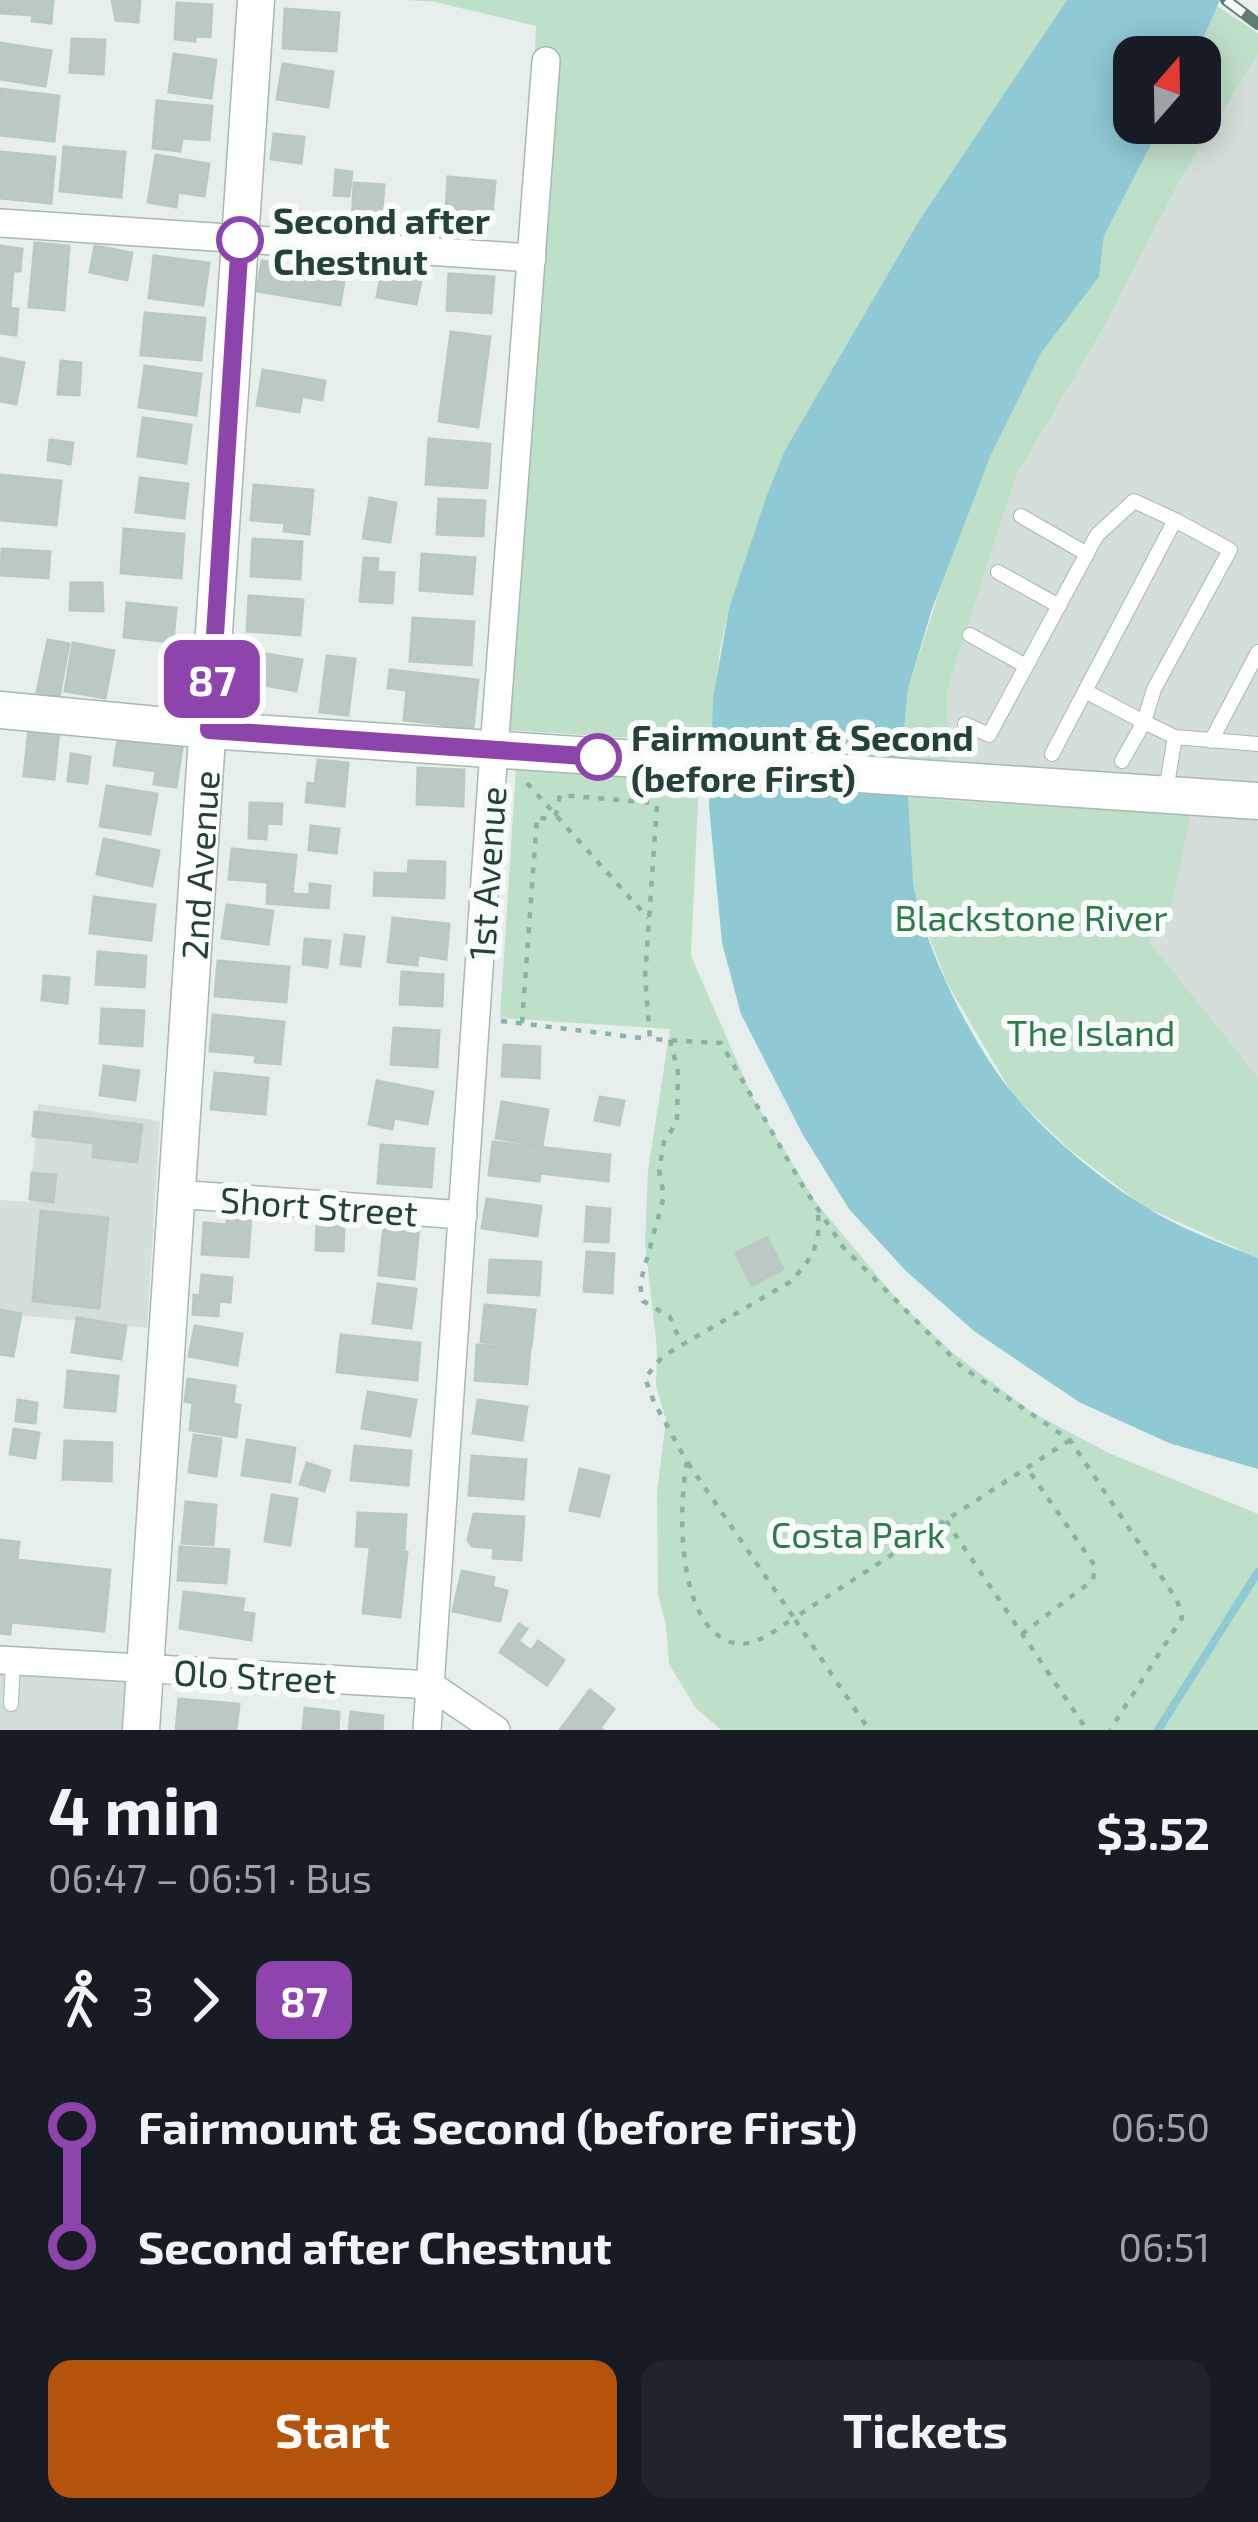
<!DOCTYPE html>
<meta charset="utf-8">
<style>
body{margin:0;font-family:"Exo 2",sans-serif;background:#20242c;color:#f1f3f6;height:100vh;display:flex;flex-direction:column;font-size:45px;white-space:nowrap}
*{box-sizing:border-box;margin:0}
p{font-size:39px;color:#9ea1a6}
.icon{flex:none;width:66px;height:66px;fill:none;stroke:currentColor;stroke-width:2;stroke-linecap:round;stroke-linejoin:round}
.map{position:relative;height:1730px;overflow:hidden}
.panel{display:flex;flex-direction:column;background:#171b24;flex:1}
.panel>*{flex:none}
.badge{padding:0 24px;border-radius:18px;font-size:42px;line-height:78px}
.needle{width:78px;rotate:20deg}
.tools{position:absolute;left:1113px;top:36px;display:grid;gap:24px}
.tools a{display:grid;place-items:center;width:108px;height:108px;border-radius:24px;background:#171b24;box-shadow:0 6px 30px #0003;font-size:60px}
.map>.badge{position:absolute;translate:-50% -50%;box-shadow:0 0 0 6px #fff}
.legs{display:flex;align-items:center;gap:18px;height:132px;padding:0 48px;font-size:39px}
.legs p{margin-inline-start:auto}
.summary{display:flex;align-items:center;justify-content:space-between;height:204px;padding:0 48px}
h1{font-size:66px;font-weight:700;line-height:90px}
.button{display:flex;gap:24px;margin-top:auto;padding:24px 48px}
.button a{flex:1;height:138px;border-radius:24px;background:#b45309;color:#fff;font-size:48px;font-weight:700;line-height:138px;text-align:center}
.button a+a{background:#20242c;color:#f1f3f6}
ul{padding:0 48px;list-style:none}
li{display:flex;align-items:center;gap:42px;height:120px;font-size:45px}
li i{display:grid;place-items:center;width:18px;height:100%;margin:0 15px;background:currentColor}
li i::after{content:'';width:30px;height:30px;margin:-15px;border:9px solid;border-radius:50%;background:#171b24}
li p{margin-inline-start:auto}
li:first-child i{background:linear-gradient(#0000 50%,currentColor 0)}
li:last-child i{background:linear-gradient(currentColor 50%,#0000 0)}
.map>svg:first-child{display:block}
</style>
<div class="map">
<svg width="1258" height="1730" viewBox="0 0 1258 1730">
<rect width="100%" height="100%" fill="#e6efeb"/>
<g fill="#d4dfda">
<polygon points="1258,55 1258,1101 1142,951 1191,814 936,800 949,754 947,691 1016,476 1100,334 1184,173"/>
<polygon points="38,1104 160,1121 147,1328 0,1313 0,1200 30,1202"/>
<polygon points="0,1667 139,1677 135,1730 0,1730"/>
</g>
<g fill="#bfe0c8">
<polygon points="406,0 1067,0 920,219 785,450 729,608 720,650 710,743 492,729 528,260 536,26 435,2"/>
<polygon points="1217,6 1258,33 1258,55 1184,173 1100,334 1016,476 947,691 949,754 936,800 1191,814 1172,903 1148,941 1258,1077 1258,1258 1143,1206 1069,1149 1013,1095 947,983 916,903 909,846 904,730 908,689 952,552 990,457 1041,353 1099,277 1104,236 1162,123 1200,123 1200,57 1195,57"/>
<polygon points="516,768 699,782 691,956 754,1100 817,1204 900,1303 953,1353 1033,1413 1111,1454 1258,1514 1258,1730 721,1730 695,1707 669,1664 666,1625 658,1595 657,1492 666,1420 656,1386 657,1349 645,1243 648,1171 670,1029 500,1018"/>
</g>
<path fill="#8ec9d4" d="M 1067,0 L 1220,0 L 1195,57 L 1134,57 L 1134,123 L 1162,123 L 1104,236 L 1099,277 L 1041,353 L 990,457 L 932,609 L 908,689 L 904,730 L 913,881 C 922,944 973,1047 1015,1096 C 1050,1137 1095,1175 1141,1204 C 1177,1228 1219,1242 1258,1258 L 1258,1469 L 1169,1443 L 1079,1402 L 974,1331 L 906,1271 L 849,1209 L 803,1135 L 741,1014 L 722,943 L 709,806 L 713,699 L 729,608 L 767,495 L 785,450 L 920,219 Z"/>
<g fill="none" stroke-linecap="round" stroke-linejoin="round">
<polyline stroke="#8ec9d4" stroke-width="8" points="1158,1730 1258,1572"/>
</g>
<g fill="#bbcac4" stroke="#b8c9c2" stroke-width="3">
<polygon points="0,0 53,0 51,23 32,21 33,15 0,13"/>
<polygon points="112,0 140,0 138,22 116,20"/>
<polygon points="177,3 212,5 210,37 195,36 195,41 175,39"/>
<polygon points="285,9 339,13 336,51 283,48"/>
<polygon points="72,39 105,40 103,74 70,72"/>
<polygon points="0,43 51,51 45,86 0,79"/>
<polygon points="174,54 216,60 211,98 169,92"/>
<polygon points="283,64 333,72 328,107 277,99"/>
<polygon points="0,89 59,96 54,141 0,135"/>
<polygon points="157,101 212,106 209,140 182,138 180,151 153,148"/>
<polygon points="274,134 304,137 301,163 271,159"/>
<polygon points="64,147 125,152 121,197 60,191"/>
<polygon points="0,152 55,157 51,203 0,198"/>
<polygon points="156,155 209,164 204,196 178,192 176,207 148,202"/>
<polygon points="336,170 352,172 349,196 334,195"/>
<polygon points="448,177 495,181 492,215 446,211"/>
<polygon points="354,183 384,185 381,225 352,223"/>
<polygon points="35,243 69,246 64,310 29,307"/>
<polygon points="0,246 22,249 20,271 13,271 10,308 18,309 16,335 0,333"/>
<polygon points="95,246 132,253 127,280 90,272"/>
<polygon points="154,256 209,263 203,305 149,298"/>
<polygon points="262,261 345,275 340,305 257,291"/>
<polygon points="382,270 422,277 416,304 377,297"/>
<polygon points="449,274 494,277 491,313 447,310"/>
<polygon points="145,313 205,318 201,360 141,355"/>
<polygon points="451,332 490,337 478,427 439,421"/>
<polygon points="0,358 24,363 16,404 0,401"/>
<polygon points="61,361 81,363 79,395 58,394"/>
<polygon points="145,366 201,374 196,415 139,407"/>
<polygon points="263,370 325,381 322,400 302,396 299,412 257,405"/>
<polygon points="143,418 191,425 186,463 138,456"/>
<polygon points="429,439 490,444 487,488 426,484"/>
<polygon points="50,440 73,443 70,464 48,460"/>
<polygon points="0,475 61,481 56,525 0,520"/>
<polygon points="140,478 188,484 184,518 136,512"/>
<polygon points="254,485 313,490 309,534 284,531 285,523 251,520"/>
<polygon points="370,498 396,503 390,542 363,538"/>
<polygon points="439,499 485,501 483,536 437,534"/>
<polygon points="124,529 184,534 181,578 121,573"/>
<polygon points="253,539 302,542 300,579 251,576"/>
<polygon points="2,549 50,552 48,578 1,575"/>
<polygon points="422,554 475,558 472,594 420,590"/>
<polygon points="364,558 378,559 377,572 394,573 392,603 360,601"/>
<polygon points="71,583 102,583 103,611 70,610"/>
<polygon points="249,596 303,600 300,635 247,631"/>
<polygon points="127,603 176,608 173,642 124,637"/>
<polygon points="413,618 474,622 471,665 410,661"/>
<polygon points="48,640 69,644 59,697 37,692"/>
<polygon points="73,643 114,651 105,698 65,691"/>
<polygon points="248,651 302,660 296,691 243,681"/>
<polygon points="327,656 355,659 348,715 320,712"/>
<polygon points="390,670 478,680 473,728 404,720 407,690 388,688"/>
<polygon points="29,728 59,731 54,779 24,776"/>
<polygon points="119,733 183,742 176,787 154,784 156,771 114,765"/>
<polygon points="71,754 90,757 87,783 68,781"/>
<polygon points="318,760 348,763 344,806 306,802 308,783 315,784"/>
<polygon points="418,768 464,770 463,806 417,804"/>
<polygon points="107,786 157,794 150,834 100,826"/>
<polygon points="250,803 282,804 281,824 267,823 266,839 249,838"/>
<polygon points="311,826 339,829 336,853 309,850"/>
<polygon points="104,839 159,851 152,886 97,874"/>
<polygon points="232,849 296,855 292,894 310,895 310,884 330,886 328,908 267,903 268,882 229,879"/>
<polygon points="409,861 445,862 444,898 374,895 375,873 408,874"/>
<polygon points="94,897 155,905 151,940 90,933"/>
<polygon points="227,905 273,911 268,944 222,938"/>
<polygon points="393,918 449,924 446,959 418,955 417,965 388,962"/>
<polygon points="345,935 364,937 360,966 341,964"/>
<polygon points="305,939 330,941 327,967 303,964"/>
<polygon points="98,952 146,956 144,987 96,984"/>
<polygon points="218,961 289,967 286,1002 215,996"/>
<polygon points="402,972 443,975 442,1006 400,1004"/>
<polygon points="44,976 69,978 67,1003 42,1000"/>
<polygon points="102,1009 144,1011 142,1046 100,1043"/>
<polygon points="213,1015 284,1022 280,1064 255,1062 256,1055 210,1051"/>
<polygon points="394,1028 439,1031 437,1067 391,1064"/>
<polygon points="504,1045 540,1047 539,1078 502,1076"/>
<polygon points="104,1066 139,1071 135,1100 100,1095"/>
<polygon points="215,1073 268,1078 265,1114 211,1109"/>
<polygon points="377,1081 433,1092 427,1124 394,1118 392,1129 369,1124"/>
<polygon points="600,1097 624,1101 619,1125 595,1120"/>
<polygon points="502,1102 548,1110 542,1146 496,1138"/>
<polygon points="35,1112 142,1125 137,1162 93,1157 94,1143 33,1136"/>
<polygon points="493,1142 610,1155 608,1181 540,1173 539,1181 489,1175"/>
<polygon points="381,1145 434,1149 431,1187 378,1183"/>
<polygon points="32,1173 56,1175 53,1202 30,1199"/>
<polygon points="487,1199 541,1206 537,1236 482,1228"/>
<polygon points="587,1207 610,1209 608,1242 585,1241"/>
<polygon points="41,1211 108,1218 99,1308 33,1301"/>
<polygon points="227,1215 251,1217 248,1257 202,1254 204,1223 227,1225"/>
<polygon points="384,1224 419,1227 414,1279 379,1275"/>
<polygon points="317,1225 344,1227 343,1251 316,1250"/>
<polygon points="767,1238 783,1269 752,1285 736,1253"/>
<polygon points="587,1252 614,1254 612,1293 584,1291"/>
<polygon points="490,1260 541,1262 539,1295 488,1292"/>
<polygon points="202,1275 232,1278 230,1302 219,1301 218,1316 193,1314 194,1295 200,1296"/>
<polygon points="378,1284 416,1289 411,1328 373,1323"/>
<polygon points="485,1305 535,1310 531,1347 481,1342"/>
<polygon points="0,1310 21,1314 13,1356 0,1354"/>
<polygon points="77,1318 126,1326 121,1359 72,1352"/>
<polygon points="195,1326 242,1334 237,1365 189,1356"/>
<polygon points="341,1335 420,1343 417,1380 337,1372"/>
<polygon points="477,1345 530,1349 527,1384 475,1380"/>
<polygon points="68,1371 118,1376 115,1411 65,1407"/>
<polygon points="188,1379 235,1386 233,1404 240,1405 236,1437 190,1430 193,1403 185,1401"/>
<polygon points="368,1392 416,1400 410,1436 362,1428"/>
<polygon points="18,1400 37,1403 35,1423 16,1421"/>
<polygon points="478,1400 527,1407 522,1440 473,1433"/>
<polygon points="14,1429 39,1433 35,1458 10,1454"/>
<polygon points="194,1435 221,1439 216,1476 189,1472"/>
<polygon points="247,1440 295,1448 290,1482 242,1475"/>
<polygon points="65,1441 112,1443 111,1481 63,1479"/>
<polygon points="355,1446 411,1451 408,1485 351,1480"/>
<polygon points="472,1456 526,1460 523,1499 469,1495"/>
<polygon points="307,1463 330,1471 324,1491 300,1484"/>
<polygon points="580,1469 609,1476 599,1516 570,1510"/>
<polygon points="272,1495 297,1499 290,1545 265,1541"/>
<polygon points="186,1502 216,1505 213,1545 182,1543"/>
<polygon points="358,1513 406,1515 404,1549 356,1546"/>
<polygon points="474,1514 524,1517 521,1560 493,1558 494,1548 472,1546 468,1540"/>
<polygon points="0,1540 19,1542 17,1560 110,1570 104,1631 11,1622 10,1634 0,1633"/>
<polygon points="180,1547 229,1550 226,1583 178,1580"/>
<polygon points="370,1549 407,1552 400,1617 363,1613"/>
<polygon points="462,1571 494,1578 492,1587 507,1591 500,1621 453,1611"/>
<polygon points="184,1592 244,1599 242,1612 254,1614 251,1640 180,1628"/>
<polygon points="519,1624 527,1629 518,1641 531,1651 538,1641 564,1660 547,1685 500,1652"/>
<polygon points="590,1690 614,1709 600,1728 603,1730 560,1730"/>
<polygon points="179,1699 239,1704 236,1730 176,1730"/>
<polygon points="305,1708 339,1712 338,1730 303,1730"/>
<polygon points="351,1712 383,1716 382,1730 349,1730"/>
</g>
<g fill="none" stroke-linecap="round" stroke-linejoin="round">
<defs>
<g id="service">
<polyline points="1021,516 1087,554"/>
<polyline points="998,572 1059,606"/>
<polyline points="970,635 1026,666"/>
<polyline points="965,724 989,735 1097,535 1134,501 1175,520"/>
<polyline points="1211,741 1258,652"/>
<polyline points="1052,754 1175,520 1230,550 1154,689 1144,722 1085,691"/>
<polyline points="1122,761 1144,722 1175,737"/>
<polyline points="1166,790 1175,737 1258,744"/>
<polyline points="11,1704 13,1660"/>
</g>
<g id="minor">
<polyline points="0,223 532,258"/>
<polyline points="175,1194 463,1215"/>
<polyline points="0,1660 430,1685 496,1730"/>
<polyline points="427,1730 494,749 546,61"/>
</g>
<g id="tertiary">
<polyline points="0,710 209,730 1258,801"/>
<path id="s1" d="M 141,1730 L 256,0"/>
</g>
</defs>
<use href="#service" stroke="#a8b8b2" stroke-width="16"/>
<use href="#minor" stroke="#a8b8b2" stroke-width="30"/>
<use href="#tertiary" stroke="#a8b8b2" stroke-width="39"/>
<g stroke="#86b3a5" stroke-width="4.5" stroke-dasharray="6 9" stroke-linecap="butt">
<polyline points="527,783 648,918"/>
<polyline points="658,791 645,977 650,1039 721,1043 804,1188 843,1247 962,1367 1070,1440 1177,1600 1182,1618 1110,1730"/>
<polyline points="501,1021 650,1039"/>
<polyline points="522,1023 537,817 548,819 556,814 560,795 655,803"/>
<polyline points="670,1040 678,1072 677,1122 664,1142 659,1170 664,1196 640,1284 643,1301 670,1317 681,1343"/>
<path d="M 818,1215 C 821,1245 811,1260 790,1282 L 663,1356 L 645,1378 L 654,1402 L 687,1462 C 678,1508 676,1628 734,1643 C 755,1648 777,1629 794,1618 L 869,1730"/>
<polyline points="688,1463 794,1618 1070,1440"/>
<polyline points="946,1521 1087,1730"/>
<polyline points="1022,1634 1093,1580 1095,1566 1027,1468"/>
</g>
<use href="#service" stroke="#fff" stroke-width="14"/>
<use href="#minor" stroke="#fff" stroke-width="27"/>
<use href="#tertiary" stroke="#fff" stroke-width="36"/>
<defs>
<polyline id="rail" points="1226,0 1258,24"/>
</defs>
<use href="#rail" stroke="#5f7d75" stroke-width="12"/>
<use href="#rail" stroke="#f7fbf9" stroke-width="8" stroke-dasharray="22" stroke-linecap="butt"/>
</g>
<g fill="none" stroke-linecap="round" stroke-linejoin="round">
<defs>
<polyline id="line-1" points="240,240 209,730 598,757"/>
</defs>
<use href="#line-1" stroke="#fff" stroke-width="27"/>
<use href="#line-1" stroke="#8e44ad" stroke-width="18"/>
</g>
<g fill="#fff" stroke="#8e44ad" stroke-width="6">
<circle cx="240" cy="240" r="21"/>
<circle cx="598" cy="757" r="21"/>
</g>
<g text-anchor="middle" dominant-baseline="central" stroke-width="12" stroke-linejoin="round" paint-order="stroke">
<g font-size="36" font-weight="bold" fill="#24423a" stroke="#f7fbf9" text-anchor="start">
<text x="273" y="219">Second after<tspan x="273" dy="41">Chestnut</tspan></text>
<text x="631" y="736">Fairmount &amp; Second<tspan x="631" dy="41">(before First)</tspan></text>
</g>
<g font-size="36" fill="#24423a" stroke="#f7fbf9">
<text stroke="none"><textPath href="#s1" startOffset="867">2nd Avenue</textPath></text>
<text transform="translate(486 873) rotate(-86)">1st Avenue</text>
<text transform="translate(319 1205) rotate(4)">Short Street</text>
<text transform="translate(255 1675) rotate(3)">Olo Street</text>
</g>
<g font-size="36" fill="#2d7a4b" stroke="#f7fbf9">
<text x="1031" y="916">Blackstone River</text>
<text x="1091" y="1031">The Island</text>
<text x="858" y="1533">Costa Park</text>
</g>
</g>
</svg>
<div class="tools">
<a><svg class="needle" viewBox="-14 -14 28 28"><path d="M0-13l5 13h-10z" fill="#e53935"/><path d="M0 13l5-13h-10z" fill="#9ea1a6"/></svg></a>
</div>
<b class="badge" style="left:212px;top:679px;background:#8e44ad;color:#fff">87</b>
</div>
<section class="panel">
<div class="summary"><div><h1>4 min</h1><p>06:47 – 06:51 · Bus</p></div><b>$3.52</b></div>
<div class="legs"><svg class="icon" aria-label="walk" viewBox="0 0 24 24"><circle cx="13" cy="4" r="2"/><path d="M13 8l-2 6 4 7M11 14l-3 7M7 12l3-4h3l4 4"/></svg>3<svg class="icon" aria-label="forward" viewBox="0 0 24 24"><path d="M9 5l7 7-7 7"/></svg><b class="badge" style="background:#8e44ad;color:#fff">87</b></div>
<ul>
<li><i style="color:#8e44ad"></i><b>Fairmount &amp; Second (before First)</b><p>06:50</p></li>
<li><i style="color:#8e44ad"></i><b>Second after Chestnut</b><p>06:51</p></li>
</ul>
<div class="button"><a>Start</a><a>Tickets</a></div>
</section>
